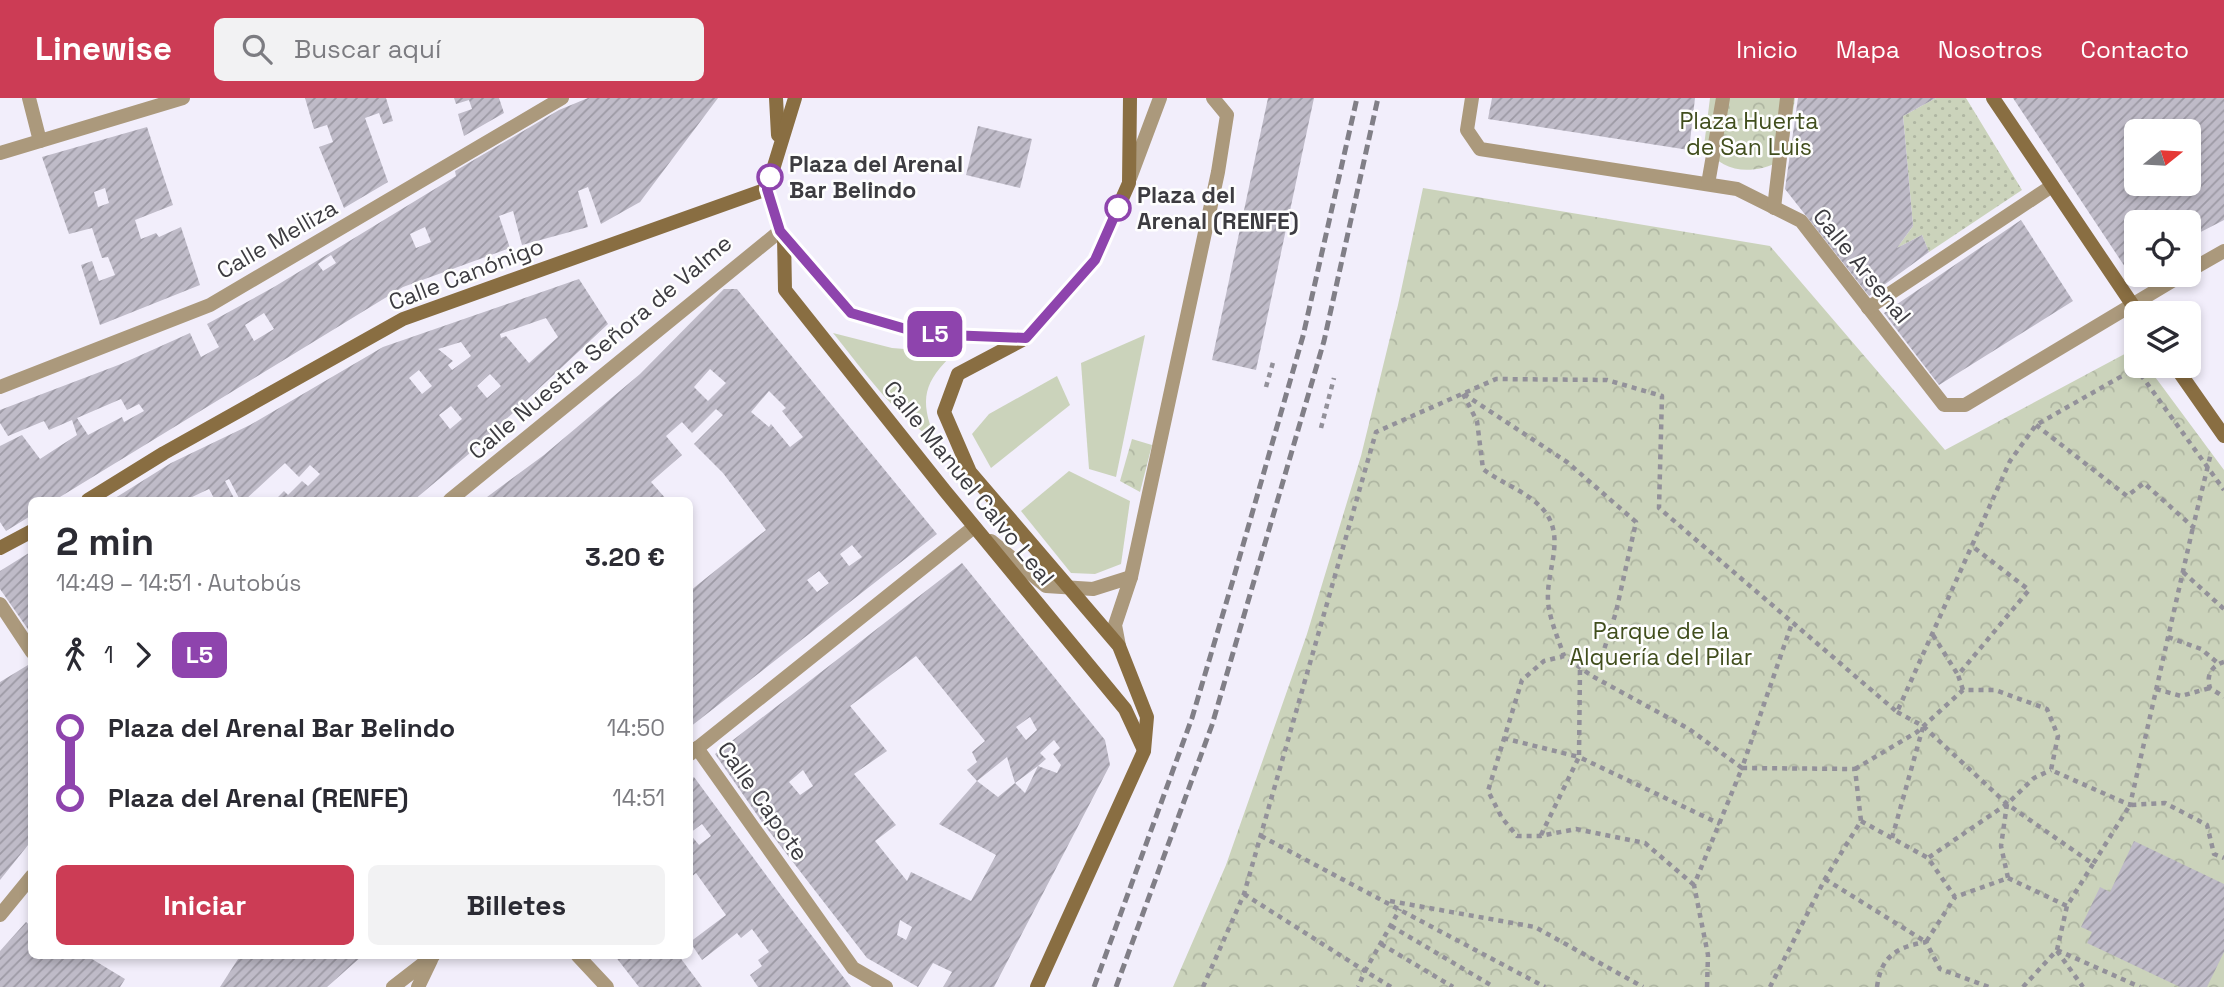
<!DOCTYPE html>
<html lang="es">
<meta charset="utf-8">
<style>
body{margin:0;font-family:"Space Grotesk",sans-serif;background:#f2f2f3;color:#2b2b33;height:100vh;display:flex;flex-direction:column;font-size:26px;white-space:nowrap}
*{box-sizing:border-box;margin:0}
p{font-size:23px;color:#7c7c81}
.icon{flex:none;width:38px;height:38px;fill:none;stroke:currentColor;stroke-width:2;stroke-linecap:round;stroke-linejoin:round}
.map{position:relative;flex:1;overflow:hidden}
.details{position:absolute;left:28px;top:399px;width:665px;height:462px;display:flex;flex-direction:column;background:#fff;border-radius:10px;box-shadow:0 4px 10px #0003}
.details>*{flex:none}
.badge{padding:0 14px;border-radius:10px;font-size:24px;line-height:46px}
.needle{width:46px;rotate:72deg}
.controls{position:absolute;left:2124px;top:21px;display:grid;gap:14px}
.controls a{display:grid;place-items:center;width:77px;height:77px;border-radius:10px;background:#fff;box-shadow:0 4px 10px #0003;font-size:35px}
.map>.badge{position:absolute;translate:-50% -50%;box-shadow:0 0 0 4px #fff}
.legs{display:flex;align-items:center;gap:10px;height:77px;padding:0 28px;font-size:23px}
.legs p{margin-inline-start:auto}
.head{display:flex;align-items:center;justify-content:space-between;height:119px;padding:0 28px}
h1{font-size:38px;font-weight:600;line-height:52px}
.cta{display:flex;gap:14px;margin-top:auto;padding:14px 28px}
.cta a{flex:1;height:80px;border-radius:10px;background:#cc3c55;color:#fff;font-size:28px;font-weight:600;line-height:80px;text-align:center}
.cta a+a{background:#f2f2f3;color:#2b2b33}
ul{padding:0 28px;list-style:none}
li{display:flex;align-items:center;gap:24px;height:70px;font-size:26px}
li i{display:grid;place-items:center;width:10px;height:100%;margin:0 9px;background:currentColor}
li i::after{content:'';width:18px;height:18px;margin:-9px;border:5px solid;border-radius:50%;background:#fff}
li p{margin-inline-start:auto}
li:first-child i{background:linear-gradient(#0000 50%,currentColor 0)}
li:last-child i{background:linear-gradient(currentColor 50%,#0000 0)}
header{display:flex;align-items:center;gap:42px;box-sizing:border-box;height:98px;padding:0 35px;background:#cc3c55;color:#fff}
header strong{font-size:33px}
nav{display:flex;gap:38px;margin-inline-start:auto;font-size:24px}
.search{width:490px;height:63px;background:#f2f2f3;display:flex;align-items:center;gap:18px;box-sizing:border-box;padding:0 24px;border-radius:10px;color:#7c7c81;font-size:26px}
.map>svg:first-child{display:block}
</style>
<header>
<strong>Linewise</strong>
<div class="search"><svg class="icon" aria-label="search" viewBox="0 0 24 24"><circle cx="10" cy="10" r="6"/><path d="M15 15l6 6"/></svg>Buscar aquí</div>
<nav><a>Inicio</a><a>Mapa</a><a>Nosotros</a><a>Contacto</a></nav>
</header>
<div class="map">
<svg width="2224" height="889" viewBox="0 0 2224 889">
<defs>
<pattern id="grass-dots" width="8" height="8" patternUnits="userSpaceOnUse" patternTransform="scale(1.75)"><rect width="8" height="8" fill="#cbd3bb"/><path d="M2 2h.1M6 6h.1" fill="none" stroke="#afb6a2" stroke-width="1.8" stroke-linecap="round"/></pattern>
<pattern id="forest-crowns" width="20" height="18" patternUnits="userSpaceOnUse" patternTransform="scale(1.75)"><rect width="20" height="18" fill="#cbd3bb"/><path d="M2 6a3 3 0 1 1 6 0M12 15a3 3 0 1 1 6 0" fill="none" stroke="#afb6a2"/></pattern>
<pattern id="building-hatch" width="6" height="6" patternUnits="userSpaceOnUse" patternTransform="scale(1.75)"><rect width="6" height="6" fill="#bfbbc8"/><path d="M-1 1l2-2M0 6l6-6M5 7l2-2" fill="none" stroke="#9c99a4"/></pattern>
</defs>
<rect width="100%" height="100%" fill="#f2eefb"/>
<polygon fill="url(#grass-dots)" points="1936,0 1966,0 2022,92 1929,154 1922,137 1897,150 1913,128 1903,18"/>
<g fill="url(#forest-crowns)">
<path d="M 1710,0 L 1795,0 L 1786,60 C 1756,77 1725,78 1704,48 Z"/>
<polygon points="1423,90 1770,148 1945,352 2134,251 2137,268 2147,268 2224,372 2224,889 1173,889 1226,767 1307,536 1361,358 1398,207"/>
<polygon points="1132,341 1152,347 1140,394 1120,383"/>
</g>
<g fill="#cbd3bb">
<path d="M 833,235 L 892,250 L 954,255 C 924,284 919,301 935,340 C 901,327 857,264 833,235 Z"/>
<polygon points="1145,237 1116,379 1089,371 1081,265"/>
<polygon points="1057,278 1070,307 991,370 972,336 989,316"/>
<polygon points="1069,373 1130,403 1121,466 1095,476 1071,475 1021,413"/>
</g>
<g fill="url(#building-hatch)" fill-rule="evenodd">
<polygon points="305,0 386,0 393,23 383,26 379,15 365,20 388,84 344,110 319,49 333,44 327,27 314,31"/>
<polygon points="454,0 499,0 504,15 464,38 458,16 472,11 469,2 456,6"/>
<path d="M 588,0 L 718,0 L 640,104 L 601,126 L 588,89 L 578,93 L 588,129 L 522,147 L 513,113 L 499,118 L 510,150 L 403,189 L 55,402 L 32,402 L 32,417 L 6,433 L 0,424 L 0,348 L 22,337 L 40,361 L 77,337 L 72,322 L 49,332 L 44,323 L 8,338 L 0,325 L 0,312 L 121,266 L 190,235 L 201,259 L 219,249 L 207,226 L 274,189 L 456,78 L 455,73 L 559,12 ZM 425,129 L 431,144 L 416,150 L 410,136 ZM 331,157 L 336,165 L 323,173 L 318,166 ZM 264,215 L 274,231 L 254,243 L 245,227 ZM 121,301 L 127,312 L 139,306 L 144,313 L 124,324 L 122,319 L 88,337 L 77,320 Z"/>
<polygon points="1268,0 1314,0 1256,272 1212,262"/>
<polygon points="1492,0 1695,0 1689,52 1488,21"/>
<polygon points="1798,0 1936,0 1903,18 1913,128 1897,150 1922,137 1929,154 1869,198 1785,91"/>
<path d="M 2013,0 L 2224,0 L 2224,122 L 2189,140 L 2189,124 L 2137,124 L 2137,167 L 2127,172 ZM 2137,33 L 2189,33 L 2189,86 L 2137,86 Z"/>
<polygon points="978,28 1032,41 1020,90 966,77"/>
<path d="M 147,29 L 173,107 L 135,122 L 141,141 L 156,135 L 159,139 L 181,129 L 200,187 L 100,227 L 81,167 L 92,163 L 99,183 L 115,177 L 108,159 L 102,160 L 92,130 L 69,136 L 42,59 ZM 105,90 L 109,105 L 98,109 L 94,94 Z"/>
<polygon points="2021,122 2073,203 1939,287 1884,215"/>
<path d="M 579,181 L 608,226 L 470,355 L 414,402 L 280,402 L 277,400 L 284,393 L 288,397 L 302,383 L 308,388 L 320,376 L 310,367 L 299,379 L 285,365 L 245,402 L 240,402 L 229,381 L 225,383 L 235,402 L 215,402 L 209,391 L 192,399 L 194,402 L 112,402 L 171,365 L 250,327 L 383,249 ZM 546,220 L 558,239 L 529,265 L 506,238 L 501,240 L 500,236 ZM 461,244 L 471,258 L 452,272 L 448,267 L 453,263 L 438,251 ZM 419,272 L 432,288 L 422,296 L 409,280 ZM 490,276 L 501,288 L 487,300 L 477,288 ZM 451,308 L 462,321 L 450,331 L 439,317 Z"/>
<path d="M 724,191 L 737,191 L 937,436 L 690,629 L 690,493 L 766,432 L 723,375 L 694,346 L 723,317 L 716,311 L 692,335 L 682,324 L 666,338 L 682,357 L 651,384 L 667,402 L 483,402 L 544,357 L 640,276 ZM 710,271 L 726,285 L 708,303 L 694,289 ZM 769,293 L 786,310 L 782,313 L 803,339 L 790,349 L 771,326 L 769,329 L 751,314 ZM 852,447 L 862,459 L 849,468 L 840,456 ZM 819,473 L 829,485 L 817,494 L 807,482 Z"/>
<polygon points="32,453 32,537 0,491 0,473"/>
<path d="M 962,465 L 1105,642 L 1110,667 L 994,889 L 943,889 L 952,874 L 933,865 L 918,889 L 867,860 L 762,724 L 715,656 ZM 916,558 L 985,643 L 972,654 L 977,664 L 967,672 L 977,683 L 1007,659 L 1015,685 L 1038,668 L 1025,695 L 1015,685 L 998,699 L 977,683 L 939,726 L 996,757 L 971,803 L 911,774 L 907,783 L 875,743 L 896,727 L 854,676 L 887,653 L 850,608 ZM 1030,619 L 1037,632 L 1026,642 L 1016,629 ZM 1054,642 L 1060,650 L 1053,656 L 1061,667 L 1057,675 L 1038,668 L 1046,661 L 1040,655 ZM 803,672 L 813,688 L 800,697 L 789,684 ZM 900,822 L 912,829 L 906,842 L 897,837 Z"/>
<polygon points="28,567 32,571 32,742 0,782 0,584"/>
<polygon points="694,679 783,800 851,889 758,889 750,877 762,868 758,862 769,854 752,831 741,840 737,835 702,862 690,844 726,817 696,775 690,780 690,736 699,747 711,738 702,726 690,735 690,682"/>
<polygon points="2134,743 2224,786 2224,854 2207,889 2180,889 2087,845 2092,834 2081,829 2100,789 2110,794"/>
<polygon points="26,824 32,829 32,858 87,858 125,881 120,889 0,889 0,853"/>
<polygon points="240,858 362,858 327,889 220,889"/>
<polygon points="615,858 679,858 702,889 639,889"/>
</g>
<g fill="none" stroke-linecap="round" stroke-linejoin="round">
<g stroke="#93919a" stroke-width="4.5" stroke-dasharray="5 5" stroke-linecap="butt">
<polyline points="1266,289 1274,261"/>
<path d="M 1463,296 L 1477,323 L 1483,371 C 1503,387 1536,396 1549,420 C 1564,448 1543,480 1549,511 C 1552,527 1559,543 1564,558"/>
<polyline points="1464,296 1567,364 1636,424 1616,514 1603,555 1580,569 1579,659 1503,640"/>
<polyline points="2036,327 2127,398 2144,385 2193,429 2211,355"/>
<polyline points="1321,330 1334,280"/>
<polyline points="2183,474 2224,511"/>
<polyline points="1933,537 1958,577"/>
<polyline points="2168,539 2201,551 2219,566"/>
<path d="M 2224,564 C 2211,568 2206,578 2210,590 L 2224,599"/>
<polyline points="2156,591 2181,598 2210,590"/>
<polyline points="1963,592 1958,577 2029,492 1972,448"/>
<polyline points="1897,614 1923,628 2007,706 2093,766 2130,707 2165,705 2207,727 2214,756 2224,760"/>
<polyline points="1855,671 1917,634 1963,592 1995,592 2047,611 2058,638 2051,672 2130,707 2193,429"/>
<polyline points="2007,706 2001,748 2008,780 1955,799 1928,760 2007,706 2034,680 2051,672"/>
<polyline points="1861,723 1928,760"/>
<polyline points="1541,737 1579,659 1720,726"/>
<polyline points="1261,738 1545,889"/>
<polyline points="1892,740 1923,629"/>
<polyline points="2008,780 2067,808 2093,766"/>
<polyline points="1825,781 1926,844 1955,799"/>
<polyline points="1694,787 1645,745 1576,731 1540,738 1517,738 1502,720 1488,693 1522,582 1544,563 1564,558 1592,578 1689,631 1742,670 1792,525"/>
<polyline points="1244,796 1365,873 1358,889"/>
<polyline points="1390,803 1535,829 1643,889"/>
<polyline points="1391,828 1494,889"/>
<polyline points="1381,846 1453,889"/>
<polyline points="2057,852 2140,889"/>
<polyline points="2057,853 2083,889"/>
<polyline points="1203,889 1244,796 1376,334 1496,281 1607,282 1662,298 1659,410 1897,614 2010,363 2036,327 2136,270 2224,392"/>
<polyline points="1391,889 1365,873 1400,811"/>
<polyline points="1707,889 1708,857 1694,787 1742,670 1855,671 1861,723 1825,781 1770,889"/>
<path d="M 1877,889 C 1881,858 1897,849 1926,844 L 1940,871 L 1989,889"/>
<polyline points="2023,889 2057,852 2067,808"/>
</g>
<g stroke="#ab997c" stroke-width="14">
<polyline points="1130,80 1160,0"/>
<polyline points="991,443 1046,488 1093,491 1131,479"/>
<polyline points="1119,548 1115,527 1131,479 1218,74 1227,17 1213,0"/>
</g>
<g stroke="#ab997c" stroke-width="14">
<polyline points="29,0 40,43"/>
<polyline points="1472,0 1467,32 1480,51 1737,91 1801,123 1944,307 1965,307 2182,177"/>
<polyline points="0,55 183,0"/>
<polyline points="1708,86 1723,0"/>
<polyline points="1774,110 1787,0"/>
<polyline points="2189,173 2224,153"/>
<polyline points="1868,210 2052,88"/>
<polyline points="0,289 210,207 562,0"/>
<polyline points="450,402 780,133"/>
<polyline points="0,506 32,554"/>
<polyline points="697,650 853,870 886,889"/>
<polyline points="690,656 974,429"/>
<polyline points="0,817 32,778"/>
<polyline points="578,858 607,889"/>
<polyline points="393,889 433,858"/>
<polyline points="418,889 431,862"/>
</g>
<g stroke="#896e42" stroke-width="14">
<polyline points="776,0 778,37"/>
<polyline points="795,0 767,91 780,133 851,215 923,236 1025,240"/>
<polyline points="1993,0 2138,215"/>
<polyline points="784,138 785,192 945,393 1125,611 1144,652"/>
<polyline points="2175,268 2224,338"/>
<polyline points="88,402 164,355 403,221 767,91"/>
<polyline points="0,450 32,433"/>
<polyline points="1037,889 1144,653 1147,619 1119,548 970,374 944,314 958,276 1026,240 1095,162 1129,85 1130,0"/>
</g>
<g stroke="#817f87" stroke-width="5" stroke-dasharray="10 5" stroke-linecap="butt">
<polyline points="1094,889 1192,620 1233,482 1303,238 1357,0"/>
<polyline points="1116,889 1212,627 1324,243 1378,0"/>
</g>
</g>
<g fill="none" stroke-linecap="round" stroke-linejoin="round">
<defs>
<polyline id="line-1" points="770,79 767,91 780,133 851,215 923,236 1026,240 1095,162 1118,110"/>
</defs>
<use href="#line-1" stroke="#fff" stroke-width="16"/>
<use href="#line-1" stroke="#8e44ad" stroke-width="10"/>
</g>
<g fill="#fff" stroke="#8e44ad" stroke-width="3.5">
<circle cx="770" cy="79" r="12"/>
<circle cx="1118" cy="110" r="12"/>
</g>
<g text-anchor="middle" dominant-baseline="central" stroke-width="5" stroke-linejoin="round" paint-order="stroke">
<g font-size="23" fill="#414e1d" stroke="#fefefe">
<text x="1749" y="23">Plaza Huerta<tspan x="1749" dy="26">de San Luis</tspan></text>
<text x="1661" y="533">Parque de la<tspan x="1661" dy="26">Alquería del Pilar</tspan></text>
</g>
<g font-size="23" font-weight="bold" fill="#3d3c41" stroke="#fefefe" text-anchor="start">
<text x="789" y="66">Plaza del Arenal<tspan x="789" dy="26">Bar Belindo</tspan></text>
<text x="1137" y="97">Plaza del<tspan x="1137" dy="26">Arenal (RENFE)</tspan></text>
</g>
<g font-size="23" fill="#3d3c41" stroke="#fefefe">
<text transform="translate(277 141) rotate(-30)">Calle Melliza</text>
<text transform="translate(1862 168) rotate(51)">Calle Arsenal</text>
<text transform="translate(466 176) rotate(-21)">Calle Canónigo</text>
<text transform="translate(600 249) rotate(-40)">Calle Nuestra Señora de Valme</text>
<text transform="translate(969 385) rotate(51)">Calle Manuel Calvo Leal</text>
<text transform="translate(763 703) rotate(55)">Calle Capote</text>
</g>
</g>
</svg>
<div class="controls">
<a><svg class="needle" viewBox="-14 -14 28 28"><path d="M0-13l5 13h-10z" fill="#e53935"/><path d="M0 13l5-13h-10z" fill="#7c7c81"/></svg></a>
<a><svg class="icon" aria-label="locate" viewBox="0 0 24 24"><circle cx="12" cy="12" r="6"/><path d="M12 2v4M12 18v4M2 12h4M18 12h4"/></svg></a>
<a><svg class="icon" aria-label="layers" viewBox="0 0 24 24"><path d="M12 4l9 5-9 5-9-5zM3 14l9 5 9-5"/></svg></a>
</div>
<b class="badge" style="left:935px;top:236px;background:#8e44ad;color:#fff">L5</b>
<section class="details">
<div class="head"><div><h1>2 min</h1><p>14:49 – 14:51 · Autobús</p></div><b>3.20 €</b></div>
<div class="legs"><svg class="icon" aria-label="walk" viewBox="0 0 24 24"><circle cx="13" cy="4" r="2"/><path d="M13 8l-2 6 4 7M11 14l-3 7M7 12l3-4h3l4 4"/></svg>1<svg class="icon" aria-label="forward" viewBox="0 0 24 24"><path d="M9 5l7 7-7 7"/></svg><b class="badge" style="background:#8e44ad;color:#fff">L5</b></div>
<ul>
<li><i style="color:#8e44ad"></i><b>Plaza del Arenal Bar Belindo</b><p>14:50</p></li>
<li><i style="color:#8e44ad"></i><b>Plaza del Arenal (RENFE)</b><p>14:51</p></li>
</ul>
<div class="cta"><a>Iniciar</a><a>Billetes</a></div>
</section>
</div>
